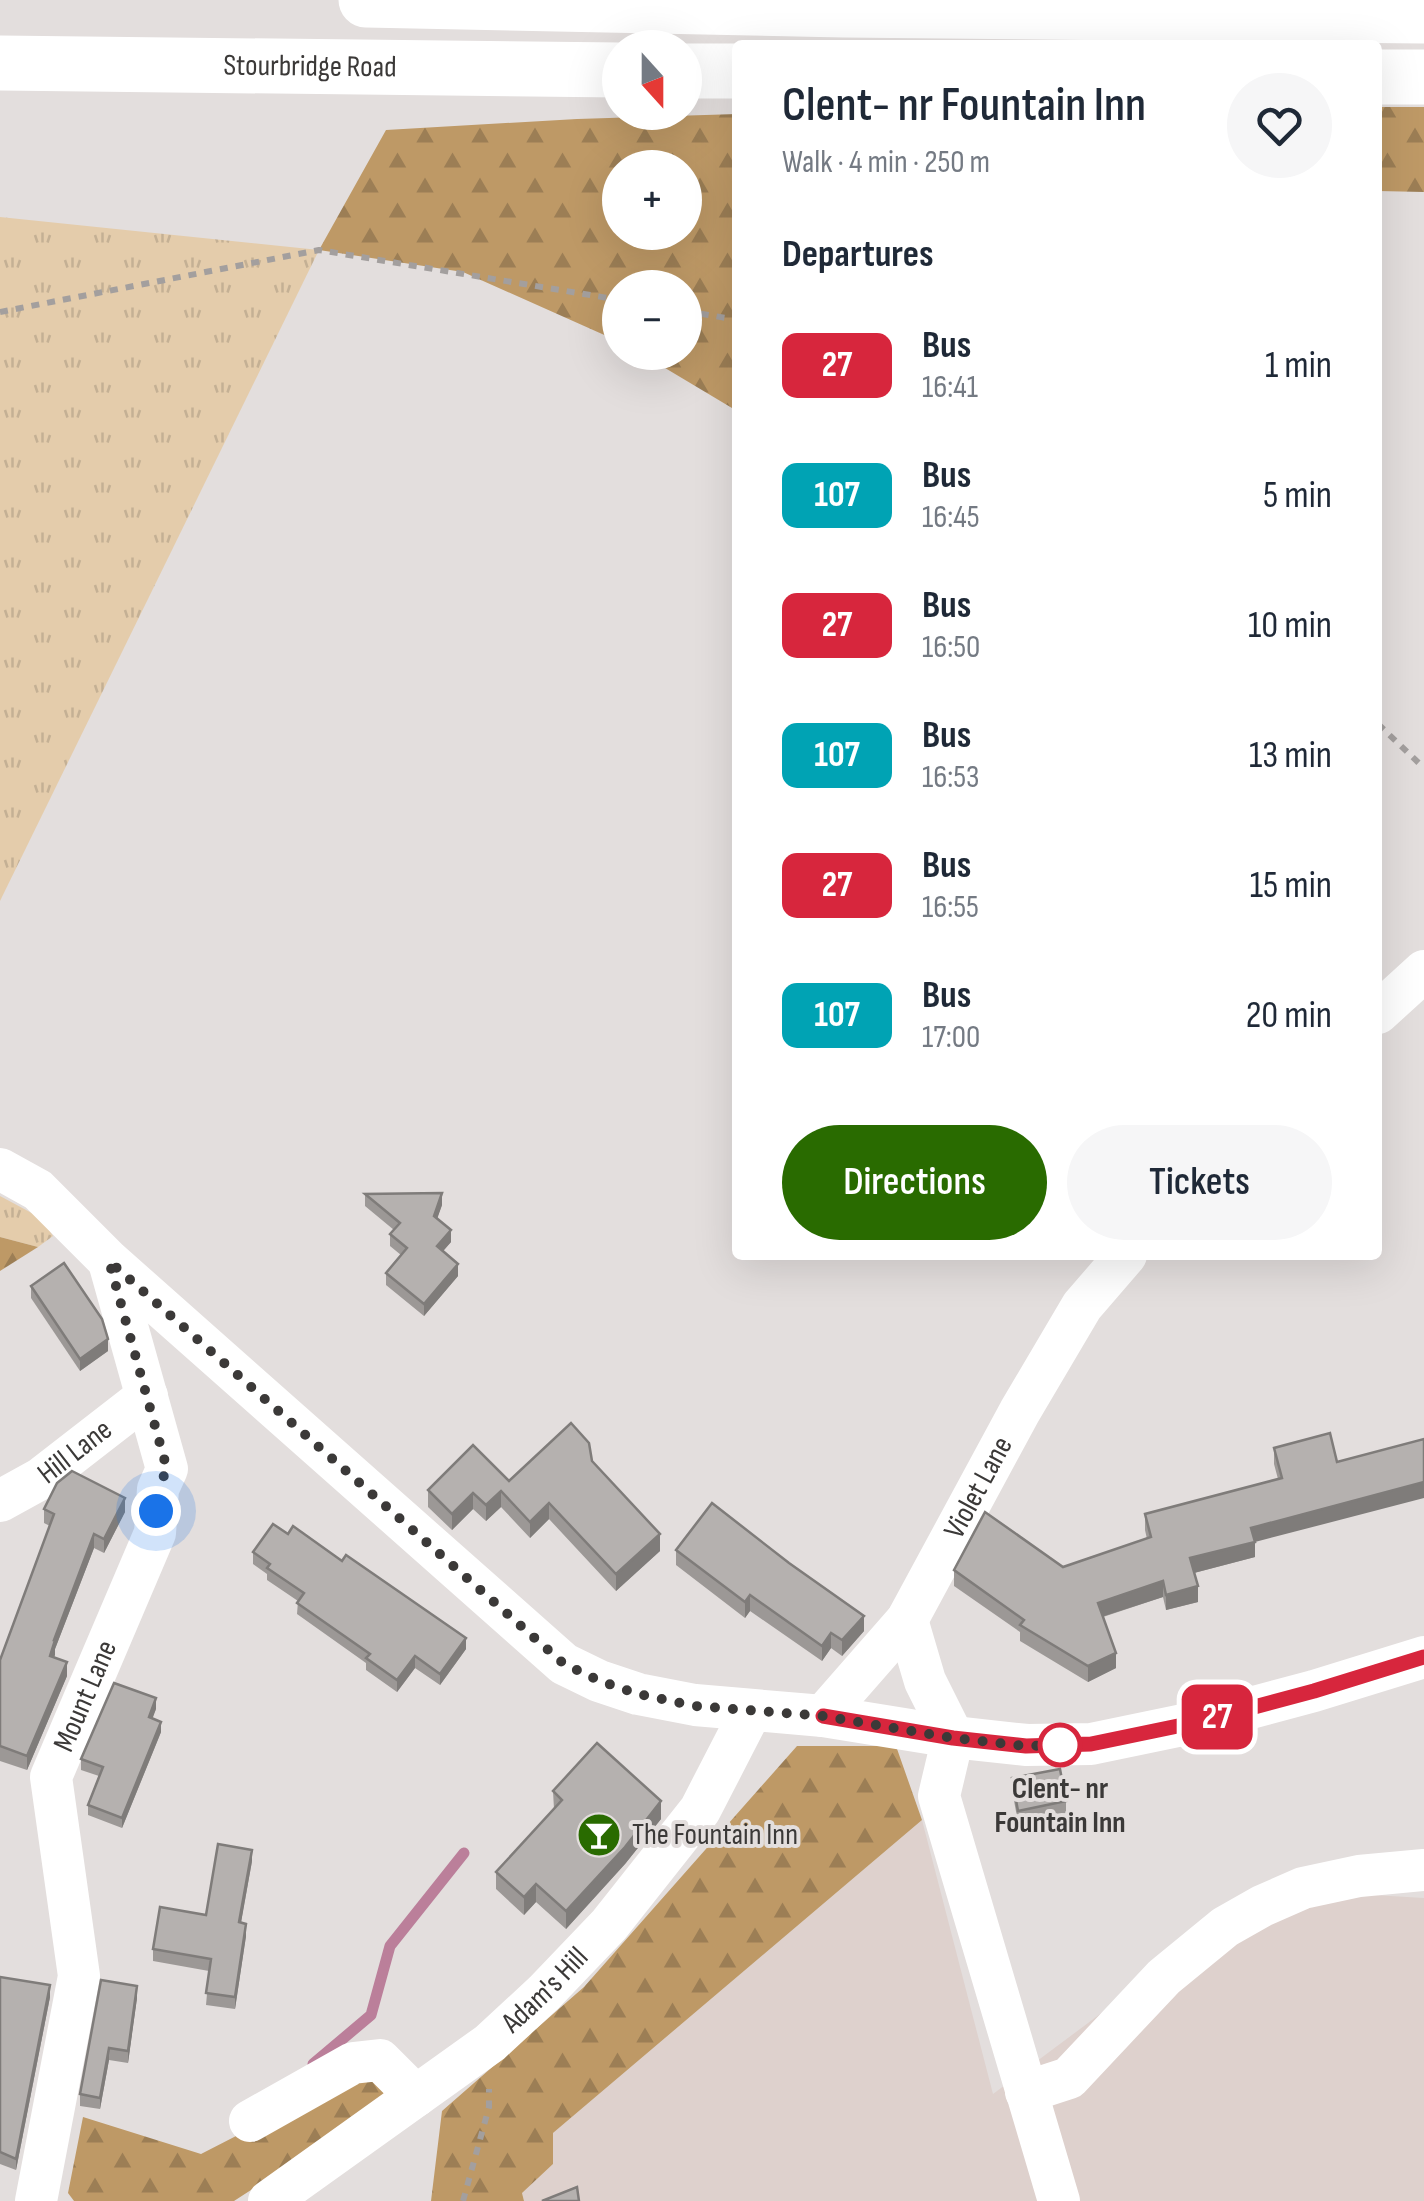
<!DOCTYPE html>
<meta charset="utf-8">
<style>
body{margin:0;font-family:"Sofia Sans Condensed",sans-serif;background:#f6f6f7;color:#1f2937;height:100vh;display:flex;flex-direction:column;font-size:38px;white-space:nowrap}
*{box-sizing:border-box;margin:0}
p{font-size:32px;color:#747a83}
.icon{flex:none;width:55px;height:55px;fill:none;stroke:currentColor;stroke-width:2;stroke-linecap:round;stroke-linejoin:round}
.map{position:relative;flex:1;overflow:hidden}
.sheet{position:absolute;left:732px;top:40px;width:650px;height:1220px;display:flex;flex-direction:column;background:#fff;border-radius:10px;box-shadow:0 10px 40px #0002}
.sheet>*{flex:none}
.badge{padding:0 20px;border-radius:15px;font-size:35px;line-height:65px}
.needle{width:65px;rotate:159deg}
.fabs{position:absolute;left:602px;top:30px;display:grid;gap:20px}
.fabs a{display:grid;place-items:center;width:100px;height:100px;border-radius:50%;background:#fff;box-shadow:0 10px 40px #0002;font-size:50px}
.you{position:absolute;width:50px;height:50px;margin:-25px;border:8px solid #fff;border-radius:50%;background:#1a73e8;box-shadow:0 0 0 15px #1a73e833}
.map>.badge{position:absolute;translate:-50% -50%;box-shadow:0 0 0 5px #fff}
h2{padding:0 50px;font-size:38px;line-height:90px}
.round{display:grid;place-items:center;flex:none;width:105px;height:105px;border-radius:52px;background:#f6f6f7}
.headline{display:flex;align-items:center;justify-content:space-between;height:170px;padding:0 50px}
h1{font-size:48px;font-weight:600;line-height:75px}
.cta{display:flex;gap:20px;margin-top:auto;padding:20px 50px}
.cta a{flex:1;height:115px;border-radius:60px;background:#296b00;color:#fff;font-size:40px;font-weight:600;line-height:115px;text-align:center}
.cta a+a{background:#f6f6f7;color:#1f2937}
ul{padding:0;list-style:none}
li{display:flex;align-items:center;gap:30px;height:130px;padding:0 50px}
li div{flex:1}
li b{display:block;font-size:38px}
li em{font-style:normal}
li .badge{min-width:110px;font-weight:700;text-align:center}
.map>svg:first-child{display:block}
</style>
<div class="map">
<svg width="1424" height="2201" viewBox="0 0 1424 2201">
<defs>
<pattern id="grass-tufts" width="24" height="20" patternUnits="userSpaceOnUse" patternTransform="scale(2.5)"><rect width="24" height="20" fill="#e4ccab"/><path d="M3 7l-1-3M5 7V3M7 7l1-3M15 17l-1-3M17 17v-4M19 17l1-3" fill="none" stroke="#c4b094"/></pattern>
<pattern id="forest-firs" width="22" height="20" patternUnits="userSpaceOnUse" patternTransform="scale(2.5)"><rect width="22" height="20" fill="#be9966"/><path d="M5 1l3.5 6h-7zM16 11l3.5 6h-7z" fill="#9c7e55"/></pattern>
</defs>
<rect width="100%" height="100%" fill="#e3dedd"/>
<polygon fill="#ded1cd" points="922,1820 993,2094 1258,1896 1306,1891 1424,1898 1424,2201 524,2201 522,2193 553,2164 553,2133"/>
<g fill="url(#grass-tufts)">
<polygon points="0,217 319,250 0,901"/>
<polygon points="0,1196 41,1218 53,1236 38,1247 0,1237"/>
</g>
<g fill="url(#forest-firs)" fill-rule="evenodd">
<polygon points="1378,107 1424,107 1424,192 1378,191"/>
<path d="M 737,114 L 737,411 L 640,353 L 685,352 L 685,288 L 620,288 L 620,342 L 463,272 L 319,250 L 386,130 L 577,119 ZM 620,168 L 685,168 L 685,232 L 620,232 Z"/>
<polygon points="0,1237 38,1247 0,1271"/>
<polygon points="797,1746 896,1746 922,1820 553,2133 553,2164 522,2193 524,2201 431,2201 442,2111 584,1987"/>
<polygon points="365,2070 390,2100 234,2201 74,2201 68,2193 83,2117 201,2154"/>
</g>
<g fill="none" stroke-linecap="round" stroke-linejoin="round">
<polyline stroke="#bb7f9a" stroke-width="11" points="313,2064 371,2015 390,1946 464,1853"/>
<g stroke="#a39f9e" stroke-width="6" stroke-dasharray="8 8" stroke-linecap="butt">
<polyline points="685,311 738,320"/>
<polyline points="0,312 319,250 620,300"/>
<polyline points="1378,724 1424,768"/>
<polyline points="463,2201 489,2107 489,2089"/>
</g>
<g stroke="#fff" stroke-width="42">
<polyline points="1378,1013 1424,971"/>
<polyline points="0,1169 38,1190 109,1261 564,1664 599,1681 638,1694 695,1705 823,1716 953,1737 1027,1745 1091,1744 1202,1721 1314,1691 1424,1657"/>
<path id="s1" d="M 0,1501 L 40,1479 L 147,1396"/>
<polyline points="907,1620 925,1681 953,1737 939,1796 1059,2201"/>
<path id="s2" d="M 823,1716 L 907,1620 L 1020,1411 L 1082,1306 L 1126,1255"/>
<polyline points="1026,2092 1069,2078 1164,1977 1225,1927 1262,1906 1303,1888 1359,1876 1424,1870"/>
<polyline points="250,2121 353,2063 380,2060 416,2096"/>
<path id="s3" d="M 36,2201 L 79,1976 L 51,1777 L 155,1533 L 158,1489 L 167,1469 L 109,1262"/>
<path id="s4" d="M 269,2201 L 490,2043 L 544,1993 L 609,1925 L 700,1810 L 751,1711"/>
</g>
<g stroke="#fff" stroke-width="55">
<polyline points="366,0 843,10 1424,16"/>
<path id="s5" d="M 0,63 L 620,70"/>
<polyline points="685,71 738,71"/>
<polyline points="1378,77 1424,77"/>
</g>
</g>
<g fill="#9c9896">
<polygon points="365,1194 442,1205 437,1218 451,1242 443,1251 458,1276 424,1316 386,1285 386,1273 401,1255 390,1246 390,1234 394,1230 365,1206"/>
<polygon points="31,1286 108,1351 80,1371 31,1298"/>
<polygon points="1274,1448 1337,1462 1255,1542 1255,1557 1194,1573 1198,1602 1166,1610 1163,1597 1103,1617 1116,1668 1088,1682 1020,1641 1020,1632 954,1586 954,1570 1063,1567 1147,1539 1145,1530 1145,1514 1278,1479 1274,1464"/>
<polygon points="592,1461 660,1551 616,1591 549,1519 530,1538 501,1507 486,1521 473,1509 452,1530 428,1507 428,1490 509,1481"/>
<polygon points="44,1509 125,1512 104,1553 94,1548 55,1649 54,1657 67,1676 27,1770 0,1761 0,1660 50,1526 44,1523"/>
<polygon points="676,1550 864,1631 842,1656 831,1648 822,1661 750,1611 745,1618 676,1565"/>
<polygon points="253,1552 466,1649 440,1685 415,1668 397,1692 366,1670 366,1663 297,1614 298,1601 267,1580 267,1574 253,1564"/>
<polygon points="156,1709 152,1718 161,1732 122,1828 88,1815 88,1805 99,1776 81,1770 81,1759"/>
<polygon points="1012,1778 1066,1801 1066,1813 1018,1822 1012,1790"/>
<polygon points="553,1791 661,1819 625,1864 566,1929 536,1902 524,1915 496,1889 496,1872 554,1809"/>
<polygon points="252,1861 241,1922 246,1936 235,2009 206,2005 209,1971 153,1961 153,1949 206,1915"/>
<polygon points="0,1977 50,1997 16,2170 0,2164"/>
<polygon points="137,1998 128,2063 109,2060 100,2109 80,2106 80,2094"/>
</g>
<g fill="#7f7c7a">
<polygon points="442,1193 442,1205 434,1228 434,1216"/>
<polygon points="451,1230 451,1242 437,1258 437,1246"/>
<polygon points="458,1264 458,1276 424,1316 424,1304"/>
<polygon points="108,1339 108,1351 80,1371 80,1359"/>
<polygon points="1424,1482 1424,1498 1255,1542 1255,1557 1190,1574 1190,1558 1251,1528"/>
<polygon points="501,1491 501,1507 486,1521 486,1505"/>
<polygon points="473,1493 473,1509 452,1530 452,1514"/>
<polygon points="125,1498 125,1512 104,1553 104,1539"/>
<polygon points="549,1503 549,1519 530,1538 530,1522"/>
<polygon points="94,1534 94,1548 55,1649 55,1655 50,1670 50,1656 54,1640"/>
<polygon points="660,1534 660,1551 616,1591 616,1574"/>
<polygon points="1163,1581 1163,1597 1098,1618 1098,1603"/>
<polygon points="1198,1586 1198,1602 1166,1610 1166,1595"/>
<polygon points="750,1595 750,1611 745,1618 745,1602"/>
<polygon points="864,1616 864,1631 842,1656 842,1640"/>
<polygon points="831,1633 831,1648 822,1661 822,1646"/>
<polygon points="466,1638 466,1649 440,1685 440,1674"/>
<polygon points="1116,1653 1116,1668 1088,1682 1088,1666"/>
<polygon points="415,1656 415,1668 397,1692 397,1680"/>
<polygon points="67,1662 67,1676 27,1770 27,1756"/>
<polygon points="156,1698 156,1709 149,1728 149,1717"/>
<polygon points="161,1722 161,1732 122,1828 122,1818"/>
<polygon points="661,1801 661,1819 625,1864 566,1929 566,1911"/>
<polygon points="252,1850 252,1861 239,1934 239,1922"/>
<polygon points="536,1884 536,1902 524,1915 524,1897"/>
<polygon points="246,1924 246,1936 235,2009 235,1997"/>
<polygon points="50,1985 50,1997 16,2170 16,2159"/>
<polygon points="137,1986 137,1998 128,2063 128,2051"/>
<polygon points="109,2048 109,2060 100,2109 100,2098"/>
</g>
<g fill="#b5b1af" stroke="#7f7c7a" stroke-width="2.5">
<polygon points="442,1193 434,1216 451,1230 437,1246 458,1264 424,1304 386,1273 407,1248 390,1234 400,1223 365,1194"/>
<polygon points="64,1263 102,1319 108,1339 80,1359 31,1286"/>
<polygon points="571,1423 589,1443 592,1461 660,1534 616,1574 549,1503 530,1522 501,1491 486,1505 473,1493 452,1514 428,1490 473,1445 509,1481"/>
<polygon points="1330,1433 1337,1462 1424,1439 1424,1482 1251,1528 1255,1542 1190,1558 1198,1586 1166,1595 1163,1581 1098,1603 1116,1653 1088,1666 1020,1625 1024,1620 954,1570 985,1512 1063,1567 1151,1537 1145,1514 1282,1478 1274,1448"/>
<polygon points="72,1471 125,1498 104,1539 94,1534 54,1640 55,1640 50,1656 67,1662 27,1756 0,1746 0,1660 54,1514 44,1509 57,1483"/>
<polygon points="712,1503 789,1563 864,1616 842,1640 831,1633 822,1646 750,1595 745,1602 676,1550"/>
<polygon points="273,1524 288,1534 293,1526 342,1561 346,1555 466,1638 440,1674 415,1656 397,1680 366,1658 370,1654 297,1603 304,1593 267,1568 270,1564 253,1552"/>
<polygon points="114,1683 156,1698 149,1717 161,1722 122,1818 88,1805 103,1767 81,1759"/>
<polygon points="597,1743 661,1801 625,1847 566,1911 536,1884 524,1897 496,1872 562,1800 553,1791"/>
<polygon points="1060,1769 1066,1801 1018,1811 1012,1778"/>
<polygon points="218,1844 252,1850 239,1922 246,1924 235,1997 206,1993 211,1959 153,1949 160,1907 206,1915"/>
<polygon points="0,1977 50,1985 16,2159 0,2152"/>
<polygon points="101,1980 137,1986 128,2051 109,2048 100,2098 80,2094"/>
<polygon points="577,2187 579,2201 542,2201"/>
</g>
<g fill="none" stroke-linecap="round" stroke-linejoin="round">
<defs>
<polyline id="line" points="823,1716 953,1738 1026,1746 1091,1744 1202,1721 1314,1691 1424,1657"/>
</defs>
<use href="#line" stroke="#fff" stroke-width="22"/>
<use href="#line" stroke="#d7263d" stroke-width="15"/>
<polyline stroke="#3b3938" stroke-width="10" stroke-dasharray="0 18" points="156,1511 158,1489 167,1469 109,1261 564,1664 600,1681 638,1694 695,1706 823,1716 953,1738 1026,1746 1060,1745"/>
</g>
<defs>
<symbol id="bar-disc" viewBox="-11 -11 22 22"><circle r="9.5" fill="#296b00" stroke="#e3dedd"/><path d="M-6-5H6L.8 .8V4.5H3.5V6h-7V4.5H-.8V.8Z" fill="#fff"/></symbol>
</defs>
<g fill-rule="evenodd">
<use href="#bar-disc" x="574" y="1810" width="50" height="50"/>
</g>
<circle fill="#fff" stroke="#d7263d" stroke-width="5" cx="1060" cy="1745" r="20"/>
<g text-anchor="middle" dominant-baseline="central" stroke-width="8" stroke-linejoin="round" paint-order="stroke">
<g font-size="30" fill="#3b3938" stroke="#e3dedd">
<text stroke="none"><textPath href="#s5" startOffset="310">Stourbridge Road</textPath></text>
<text stroke="none"><textPath href="#s1" startOffset="90">Hill Lane</textPath></text>
<text stroke="none"><textPath href="#s2" startOffset="278">Violet Lane</textPath></text>
<text stroke="none"><textPath href="#s3" startOffset="518">Mount Lane</textPath></text>
<text stroke="none"><textPath href="#s4" startOffset="348">Adam's Hill</textPath></text>
</g>
<g font-size="30" font-weight="bold" fill="#3b3938" stroke="#e3dedd">
<text x="1060" y="1789">Clent- nr<tspan x="1060" dy="34">Fountain Inn</tspan></text>
</g>
<g font-size="30" fill="#3b3938" stroke="#e3dedd" text-anchor="start">
<text x="632" y="1835">The Fountain Inn</text>
</g>
</g>
</svg>
<div class="fabs">
<a><svg class="needle" viewBox="-14 -14 28 28"><path d="M0-13l5 13h-10z" fill="#e53935"/><path d="M0 13l5-13h-10z" fill="#747a83"/></svg></a>
<a>+</a>
<a>−</a>
</div>
<div class="you" style="left:156px;top:1511px"></div>
<b class="badge" style="left:1217px;top:1717px;background:#d7263d;color:#fff">27</b>
<section class="sheet">
<div class="headline"><div><h1>Clent- nr Fountain Inn</h1><p>Walk · 4 min · 250 m</p></div><a class="round"><svg class="icon" aria-label="heart" viewBox="0 0 24 24"><path d="M12 20l-8-8c-3-5 5-10 8-4 3-6 11-1 8 4z"/></svg></a></div>
<h2>Departures</h2>
<ul>
<li><span class="badge" style="background:#d7263d;color:#fff">27</span><div><b>Bus</b><p>16:41</p></div><em>1 min</em></li>
<li><span class="badge" style="background:#00a3b4;color:#fff">107</span><div><b>Bus</b><p>16:45</p></div><em>5 min</em></li>
<li><span class="badge" style="background:#d7263d;color:#fff">27</span><div><b>Bus</b><p>16:50</p></div><em>10 min</em></li>
<li><span class="badge" style="background:#00a3b4;color:#fff">107</span><div><b>Bus</b><p>16:53</p></div><em>13 min</em></li>
<li><span class="badge" style="background:#d7263d;color:#fff">27</span><div><b>Bus</b><p>16:55</p></div><em>15 min</em></li>
<li><span class="badge" style="background:#00a3b4;color:#fff">107</span><div><b>Bus</b><p>17:00</p></div><em>20 min</em></li>
</ul>
<div class="cta"><a>Directions</a><a>Tickets</a></div>
</section>
</div>
